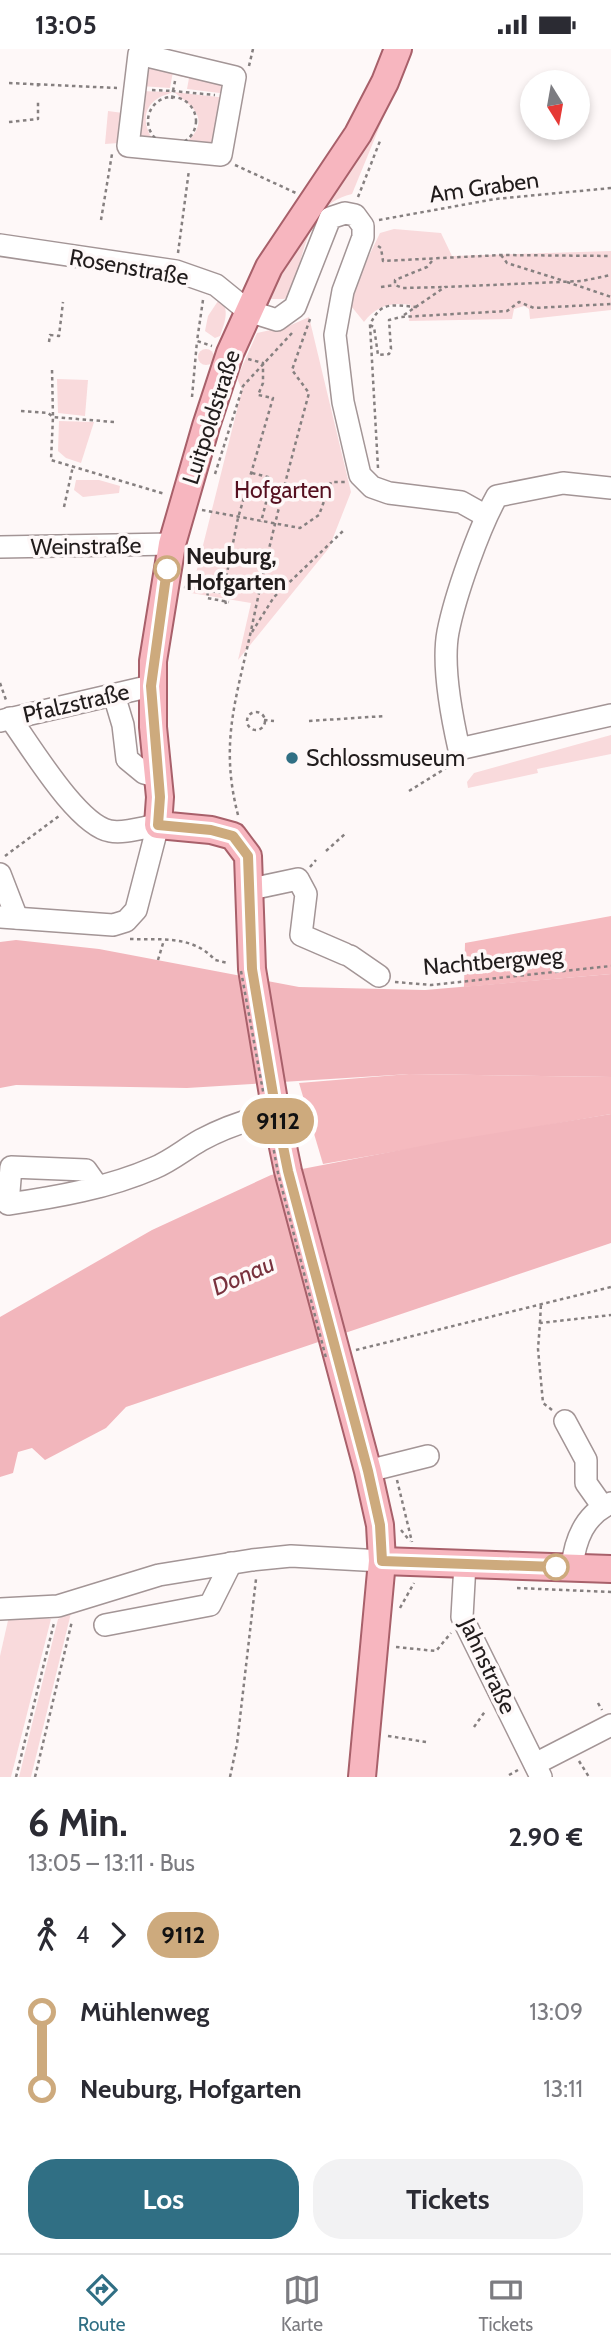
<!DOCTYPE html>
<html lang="de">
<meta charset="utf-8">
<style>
body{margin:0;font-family:Cabin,sans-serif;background:#f2f2f3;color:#2b2b33;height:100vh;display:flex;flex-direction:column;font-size:26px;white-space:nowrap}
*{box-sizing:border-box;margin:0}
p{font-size:23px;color:#7c7c81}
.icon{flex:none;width:38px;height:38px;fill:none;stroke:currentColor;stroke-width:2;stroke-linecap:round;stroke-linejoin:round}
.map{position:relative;height:1728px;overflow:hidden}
.details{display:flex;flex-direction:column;background:#fff;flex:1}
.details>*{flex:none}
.badge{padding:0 14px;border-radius:23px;font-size:24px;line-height:46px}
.needle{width:46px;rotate:169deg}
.tools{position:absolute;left:520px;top:21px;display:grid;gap:14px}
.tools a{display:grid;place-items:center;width:70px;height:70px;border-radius:50%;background:#fff;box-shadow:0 4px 10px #0003;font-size:35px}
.map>.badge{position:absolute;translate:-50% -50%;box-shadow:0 0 0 4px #fff}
.legs{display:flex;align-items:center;gap:10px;height:77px;padding:0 28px;font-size:23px}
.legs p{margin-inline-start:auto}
.overview{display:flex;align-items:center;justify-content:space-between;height:119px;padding:0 28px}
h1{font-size:38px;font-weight:800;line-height:52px}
.primary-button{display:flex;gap:14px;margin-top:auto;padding:14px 28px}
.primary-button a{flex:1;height:80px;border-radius:28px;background:#306f84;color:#fff;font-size:28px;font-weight:800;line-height:80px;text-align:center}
.primary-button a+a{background:#f2f2f3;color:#2b2b33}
ul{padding:0 28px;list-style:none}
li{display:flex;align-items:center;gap:24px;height:77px;font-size:26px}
li i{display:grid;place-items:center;width:10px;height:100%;margin:0 9px;background:currentColor}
li i::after{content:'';width:18px;height:18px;margin:-9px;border:5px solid;border-radius:50%;background:#fff}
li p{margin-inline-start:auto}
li:first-child i{background:linear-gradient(#0000 50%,currentColor 0)}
li:last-child i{background:linear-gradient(currentColor 50%,#0000 0)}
.status{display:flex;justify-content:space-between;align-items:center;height:49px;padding:0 35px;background:#fff;direction:ltr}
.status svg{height:19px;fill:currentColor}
.menu{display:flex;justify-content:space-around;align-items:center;height:98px;border-top:2px solid #e1e1e2;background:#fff;font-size:19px;color:#7c7c81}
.menu a{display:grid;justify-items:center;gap:4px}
.menu .active{color:#306f84}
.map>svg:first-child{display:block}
</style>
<div class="status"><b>13:05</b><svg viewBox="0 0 49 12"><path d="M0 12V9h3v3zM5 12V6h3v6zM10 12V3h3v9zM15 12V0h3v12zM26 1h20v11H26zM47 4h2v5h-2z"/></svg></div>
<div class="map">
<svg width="611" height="1728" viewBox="0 0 611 1728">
<rect width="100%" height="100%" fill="#fef8f8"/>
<g fill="#f9dadc">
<polygon points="144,11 174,17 170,39 140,37"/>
<polygon points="179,19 231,31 228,45 187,40 189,29 178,27"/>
<path d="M 139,42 L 172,43 C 168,46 162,46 157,50 C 141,60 144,79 154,92 L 132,95 Z"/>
<path d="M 174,43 L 227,49 L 217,103 L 186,94 C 213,69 191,57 174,43 Z"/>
<path d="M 384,58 L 386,62 L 352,145 C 307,155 304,206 291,245 L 284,250 L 271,250 L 272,236 Z"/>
<polygon points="108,62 123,64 119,94 105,95"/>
<path d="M 394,180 L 441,184 L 452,207 L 611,202 L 611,261 L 530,270 L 529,260 L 524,257 L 514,260 L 512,270 L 409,272 L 411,256 C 391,253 376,257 364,273 L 347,252 L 380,184 Z"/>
<path d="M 220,249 C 230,261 225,273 220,287 L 215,289 L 205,282 L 208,267 Z"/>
<polygon points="309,268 351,443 329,499 238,611 251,554 191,544 242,341 237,329 257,284 289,277"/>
<circle cx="206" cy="308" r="8"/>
<polygon points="57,330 88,331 85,367 58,364"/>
<polygon points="59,372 94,373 81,414 66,409 58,402"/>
<polygon points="76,431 99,431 120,437 119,444 83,448 74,441"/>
<polygon points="611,686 611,705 537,720 538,724 468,739 467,733 474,724"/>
<polygon points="71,1564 31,1728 19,1728 58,1570"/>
<polygon points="9,1567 51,1570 11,1728 0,1728 0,1607"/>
</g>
<g fill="#f5babf">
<polygon points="611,867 611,925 464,938 465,894"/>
<polygon points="409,1025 611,1028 611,1065 323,1115 299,1034"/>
</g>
<g fill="#f2b6bc">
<polygon points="16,891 99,900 299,938 425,941 611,925 611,1028 410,1025 187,1039 16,1036 0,1039 0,893"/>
<polygon points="611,1065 611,1194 126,1358 106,1379 45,1411 32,1399 18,1403 13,1424 0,1428 0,1268 152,1181 271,1126 447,1092"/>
</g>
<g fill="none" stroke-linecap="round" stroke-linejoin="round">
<defs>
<g id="minor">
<polygon points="139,5 235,28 221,106 128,97"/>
<polyline points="0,196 176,222 216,236 248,262 277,271 295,258 330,169 345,164 355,166 363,177 363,188 343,242 335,286 343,353 360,426 372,438 389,444 461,453 486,467"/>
<path d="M 611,439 L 563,434 L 497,447 C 479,479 455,547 448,583 C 442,615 452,669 459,700 L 611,666"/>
<polyline points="0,498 172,495"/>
<polyline points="114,646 123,676 127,710 144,724 158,728"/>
<polyline points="0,672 151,637"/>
<polyline points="0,825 17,869"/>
<polyline points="251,840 298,830 306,845 301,886 345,905"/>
<path d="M 0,868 L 113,876 L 126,872 L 136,861 L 158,776 C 144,778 124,785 110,782 C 77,776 30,696 10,669"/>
<polyline points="350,907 379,927"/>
<path d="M 98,1138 L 86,1121 L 11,1118 L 8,1155 C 57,1148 108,1139 154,1119 C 171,1112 185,1100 201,1091 C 225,1078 249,1070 276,1064"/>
<polyline points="565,1372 586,1411 586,1434 603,1458"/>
<polyline points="368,1422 428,1407"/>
<polyline points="465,1515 462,1568 541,1728"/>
<path d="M 572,1518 C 575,1491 584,1466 611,1454"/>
<polyline points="0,1560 58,1557 159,1526 252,1511 291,1507 382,1512"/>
<polyline points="105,1576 210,1556 231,1514"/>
<polyline points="535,1715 611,1676"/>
</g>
<g id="major">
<polyline points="382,1512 611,1520"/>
<polyline points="362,1728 382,1512 380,1476 368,1422 288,1122 276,1064 252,920 248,807 233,787 211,781 158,776 160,748 153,678 153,612 172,495 206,377 230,304 269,218 358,85 385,33 398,0"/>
</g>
</defs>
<use href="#minor" stroke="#a39596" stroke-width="24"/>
<use href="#major" stroke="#a8606a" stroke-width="30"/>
<g stroke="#868080" stroke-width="2.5" stroke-dasharray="3.5 3.5" stroke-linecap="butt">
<polyline points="249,17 253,0"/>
<polyline points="9,34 117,39"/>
<polyline points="38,34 38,41"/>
<polyline points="152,41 173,42 175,32"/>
<circle cx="172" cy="72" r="24"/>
<polyline points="172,50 173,42 215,46"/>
<polyline points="9,73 38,70 38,52"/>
<polyline points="235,116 296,144"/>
<polyline points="358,148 380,92"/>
<polyline points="101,171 112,105"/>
<polyline points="379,171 495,150 611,139"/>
<polyline points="378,197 381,199 383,212 501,206 611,207"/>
<polyline points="178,204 189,121"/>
<polyline points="501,206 507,214 561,231"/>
<polyline points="432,212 427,218 395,231 395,236 403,239 445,238"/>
<polyline points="567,233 611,248"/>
<polyline points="381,238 395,236"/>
<polyline points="203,251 197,292 212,297"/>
<polyline points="404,266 445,238 582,232 611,226"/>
<polyline points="370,276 374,278 378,306 389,305 391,300 389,271 401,268 507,262 519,253 534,259 611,255"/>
<polyline points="49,293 50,286 59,287 63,253"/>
<polyline points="192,348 197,292"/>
<polyline points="21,362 48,364 53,368 52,320"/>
<polyline points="114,373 53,368 51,411 165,445"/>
<path d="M 378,419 L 370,276 C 381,250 394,257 419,258"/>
<polyline points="252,424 268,428 271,434 261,473"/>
<polyline points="215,425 243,337 292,284"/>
<polyline points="64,458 73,417"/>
<polyline points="202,461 300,479 319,466 331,433 345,433"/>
<polyline points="184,538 223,544"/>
<polyline points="208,543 207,549 229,553"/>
<polyline points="226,555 223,544 238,469 273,349 258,346 263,334 263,314 248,310"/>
<polyline points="252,583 274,548 343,482"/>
<polyline points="0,634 6,651"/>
<circle cx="256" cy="672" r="9"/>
<polyline points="264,671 274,672"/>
<polyline points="309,672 385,667"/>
<polyline points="409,742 451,716"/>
<path d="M 238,766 C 219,693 237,648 252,577 C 268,499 288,421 309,344 L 292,321 L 310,270"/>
<polyline points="326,802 346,784"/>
<polyline points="5,807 59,767"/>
<polyline points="310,818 316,811"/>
<path d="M 130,890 C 161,891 193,886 215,911 L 228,914"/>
<polyline points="158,911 164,891"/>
<polyline points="395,933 431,936 611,917"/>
<polyline points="540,1274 541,1254"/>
<polyline points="356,1301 611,1238"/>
<polyline points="552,1361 543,1354 538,1300 540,1274 611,1266"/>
<polyline points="397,1431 412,1493"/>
<polyline points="401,1481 410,1492"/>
<polyline points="517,1539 611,1543"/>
<polyline points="400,1559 414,1534"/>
<polyline points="396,1598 436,1602 451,1584"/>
<polyline points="598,1654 602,1661"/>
<polyline points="474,1678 486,1661"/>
<polyline points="388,1687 426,1693"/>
<polyline points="579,1712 589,1728"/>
<polyline points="509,1726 518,1721"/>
<polyline points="16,1728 54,1574"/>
<polyline points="35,1728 72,1572"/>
<polyline points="230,1728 237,1695 256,1530"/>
</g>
<use href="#minor" stroke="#fff" stroke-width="21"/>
<use href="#major" stroke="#f7b6bf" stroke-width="26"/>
<polyline stroke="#868080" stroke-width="2.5" stroke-dasharray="3.5 3.5" stroke-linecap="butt" points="241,922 278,1124 326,1309"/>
</g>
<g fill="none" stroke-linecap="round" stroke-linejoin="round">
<defs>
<polyline id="line-1" points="167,520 151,637 160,748 158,776 211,781 233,787 248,807 252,920 276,1063 288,1122 368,1422 380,1476 382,1512 556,1518"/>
</defs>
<use href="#line-1" stroke="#fff" stroke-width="16"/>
<use href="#line-1" stroke="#cdaa7d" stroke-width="10"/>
</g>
<g fill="#fff" stroke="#cdaa7d" stroke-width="3.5">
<circle cx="167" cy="520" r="12"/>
<circle cx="556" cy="1518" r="12"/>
</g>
<circle fill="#306f84" stroke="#fef8f8" stroke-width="2.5" cx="292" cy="709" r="7"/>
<g text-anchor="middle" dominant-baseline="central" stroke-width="7" stroke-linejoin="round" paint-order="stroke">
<g font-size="23" fill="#211c1c" stroke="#fef8f8">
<text transform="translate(484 138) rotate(-8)">Am Graben</text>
<text transform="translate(129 218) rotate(10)">Rosenstraße</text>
<text transform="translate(211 368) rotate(-72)">Luitpoldstraße</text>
<text transform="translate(86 497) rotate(-1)">Weinstraße</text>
<text transform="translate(76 654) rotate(-13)">Pfalzstraße</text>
<text transform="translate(493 912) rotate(-5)">Nachtbergweg</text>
<text transform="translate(488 1617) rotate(65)">Jahnstraße</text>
</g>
<g font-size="23" fill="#551020" stroke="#fef8f8">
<text x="283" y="441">Hofgarten</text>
</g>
<g font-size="23" font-weight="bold" fill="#211c1c" stroke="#fef8f8" text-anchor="start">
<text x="186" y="507">Neuburg,<tspan x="186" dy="26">Hofgarten</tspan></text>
</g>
<g font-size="23" fill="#211c1c" stroke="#fef8f8" text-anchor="start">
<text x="306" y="709">Schlossmuseum</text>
</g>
<g font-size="24" font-style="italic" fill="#78313d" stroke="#fef8f8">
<text transform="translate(243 1226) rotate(-24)">Donau</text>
</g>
</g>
</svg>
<div class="tools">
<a><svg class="needle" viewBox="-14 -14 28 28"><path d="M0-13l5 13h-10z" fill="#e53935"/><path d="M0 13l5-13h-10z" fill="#7c7c81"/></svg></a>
</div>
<b class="badge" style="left:278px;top:1072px;background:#cdaa7d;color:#111">9112</b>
</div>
<section class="details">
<div class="overview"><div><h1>6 Min.</h1><p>13:05 – 13:11 · Bus</p></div><b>2.90 €</b></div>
<div class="legs"><svg class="icon" aria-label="walk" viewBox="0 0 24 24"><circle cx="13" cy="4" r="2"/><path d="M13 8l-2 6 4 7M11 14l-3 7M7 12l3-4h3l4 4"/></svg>4<svg class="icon" aria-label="forward" viewBox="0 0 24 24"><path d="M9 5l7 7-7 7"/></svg><b class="badge" style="background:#cdaa7d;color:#111">9112</b></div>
<ul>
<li><i style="color:#cdaa7d"></i><b>Mühlenweg</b><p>13:09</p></li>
<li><i style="color:#cdaa7d"></i><b>Neuburg, Hofgarten</b><p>13:11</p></li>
</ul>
<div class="primary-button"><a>Los</a><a>Tickets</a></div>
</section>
<nav class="menu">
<a class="active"><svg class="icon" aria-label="directions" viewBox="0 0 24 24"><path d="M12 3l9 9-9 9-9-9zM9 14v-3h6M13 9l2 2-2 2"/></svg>Route</a>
<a><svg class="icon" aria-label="map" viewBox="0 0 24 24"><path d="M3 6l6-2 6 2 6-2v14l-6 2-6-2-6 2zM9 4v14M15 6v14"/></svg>Karte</a>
<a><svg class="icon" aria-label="tickets" viewBox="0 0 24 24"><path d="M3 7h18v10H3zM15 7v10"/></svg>Tickets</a>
</nav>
